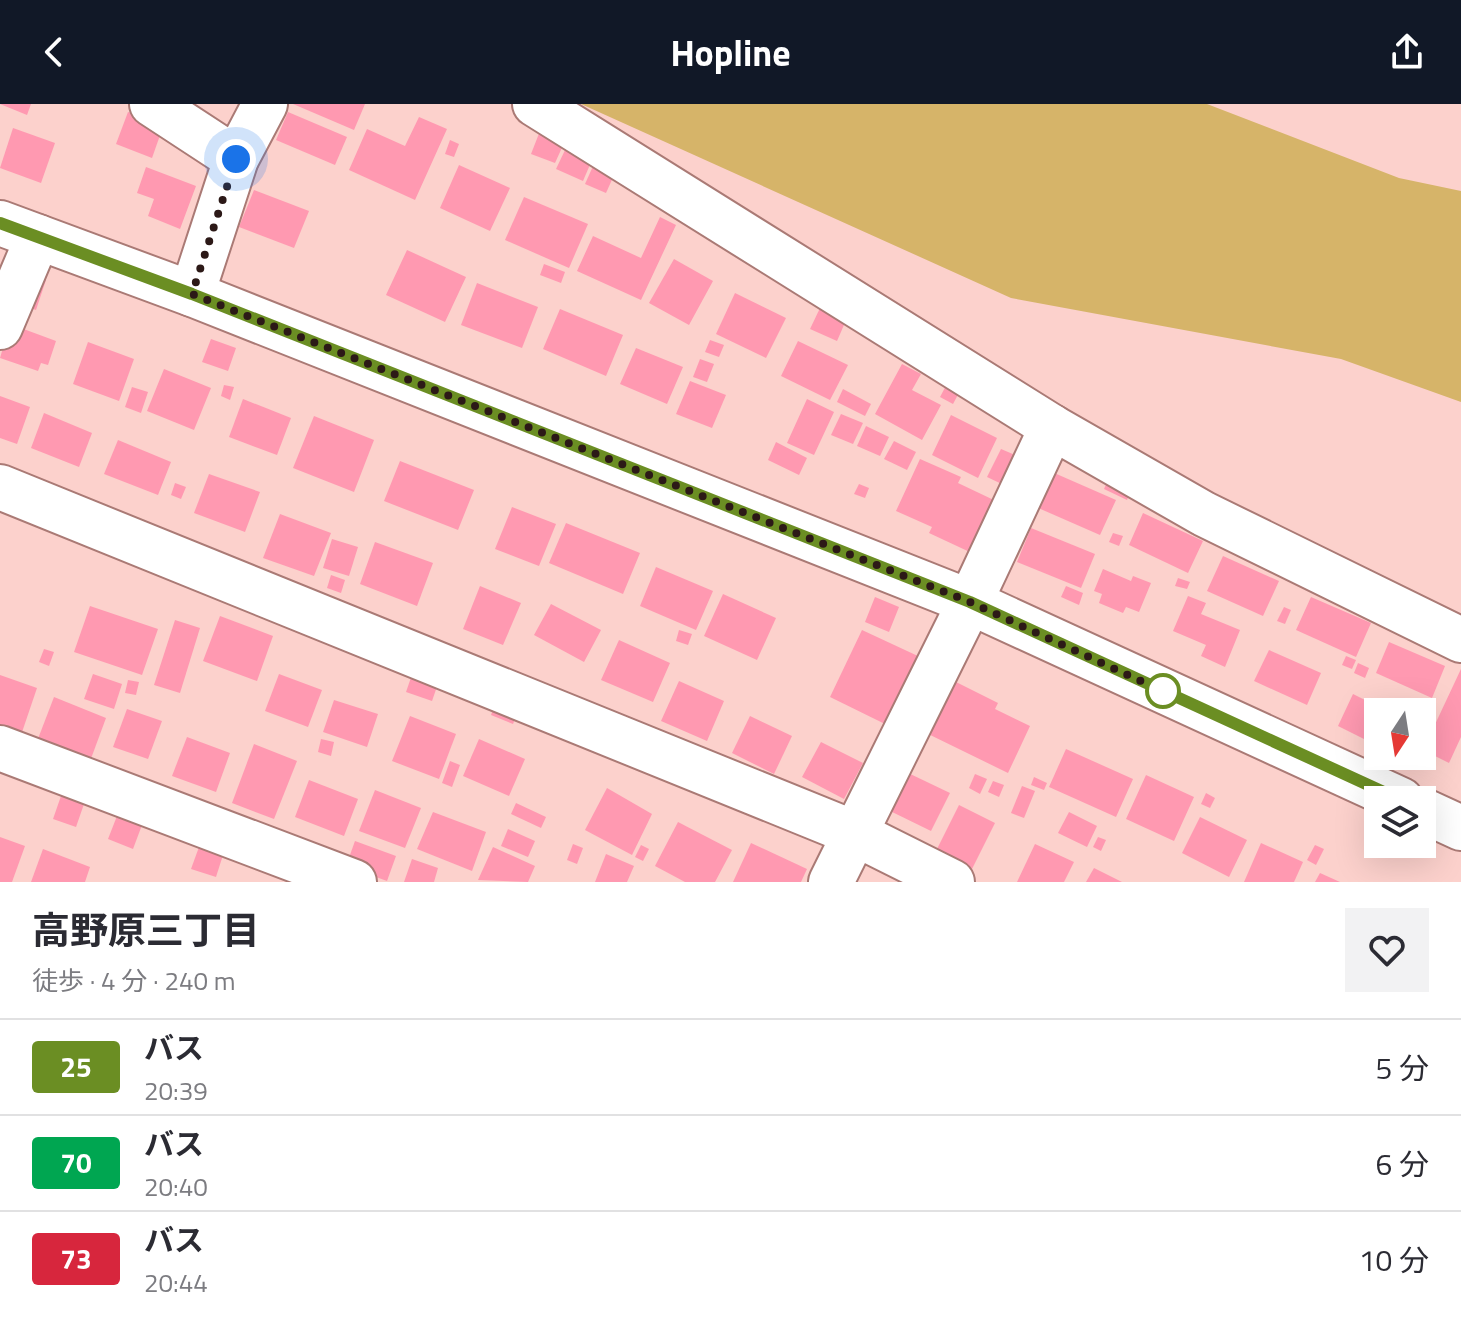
<!DOCTYPE html>
<html lang="ja">
<meta charset="utf-8">
<style>
body{margin:0;font-family:"Titillium Web","Noto Sans JP",sans-serif;background:#f2f2f3;color:#2b2b33;height:100vh;display:flex;flex-direction:column;font-size:30px;white-space:nowrap}
*{box-sizing:border-box;margin:0}
p{font-size:26px;color:#7c7c81}
.icon{flex:none;width:44px;height:44px;fill:none;stroke:currentColor;stroke-width:2;stroke-linecap:round;stroke-linejoin:round}
.map{position:relative;height:778px;overflow:hidden}
.side{display:flex;flex-direction:column;background:#fff;flex:1}
.side>*{flex:none}
.badge{padding:0 16px;border-radius:6px;font-size:28px;line-height:52px}
.needle{width:52px;rotate:192deg}
.tools{position:absolute;left:1364px;top:594px;display:grid;gap:16px}
.tools a{display:grid;place-items:center;width:72px;height:72px;border-radius:0px;background:#fff;box-shadow:0 8px 32px #0002;font-size:40px}
.you{position:absolute;width:40px;height:40px;margin:-20px;border:6px solid #fff;border-radius:50%;background:#1a73e8;box-shadow:0 0 0 12px #1a73e833}
.map>.badge{position:absolute;translate:-50% -50%;box-shadow:0 0 0 4px #fff}
.round{display:grid;place-items:center;flex:none;width:84px;height:84px;border-radius:0px;background:#f2f2f3}
.head{display:flex;align-items:center;justify-content:space-between;height:136px;padding:0 32px}
h1{font-size:38px;font-weight:700;line-height:60px}
ul{padding:0;list-style:none}
li{display:flex;align-items:center;gap:24px;height:96px;padding:0 32px;border-top:2px solid #e1e1e2}
li div{flex:1}
li b{display:block;font-size:30px}
li em{font-style:normal}
li .badge{min-width:88px;font-weight:700;text-align:center}
header{display:flex;justify-content:space-between;align-items:center;height:104px;padding:0 32px;background:#111827;color:#fff;font-size:36px;font-weight:700}
.map>svg:first-child{display:block}
</style>
<header><svg class="icon" aria-label="back" viewBox="0 0 24 24"><path d="M15 5l-7 7 7 7"/></svg>Hopline<svg class="icon" aria-label="share" viewBox="0 0 24 24"><path d="M12 15V3M7 8l5-5 5 5M5 13v7h14v-7"/></svg></header>
<div class="map">
<svg width="1461" height="778" viewBox="0 0 1461 778">
<rect width="100%" height="100%" fill="#fcd1cc"/>
<polygon fill="#d6b469" points="581,0 1207,0 1399,74 1461,87 1461,298 1341,255 1011,194"/>
<g fill="#ff99b1">
<polygon points="0,0 31,0 27,11"/>
<polygon points="293,0 365,0 354,26"/>
<polygon points="128,8 164,20 152,54 116,40"/>
<polygon points="288,8 347,33 335,61 276,36"/>
<polygon points="419,13 447,25 415,96 349,66 367,25 405,42"/>
<polygon points="13,24 55,39 41,79 0,64"/>
<polygon points="540,27 565,37 555,59 531,50"/>
<polygon points="450,36 459,40 454,53 445,50"/>
<polygon points="566,44 592,56 583,77 556,65"/>
<polygon points="594,60 615,69 606,89 585,80"/>
<polygon points="459,61 510,84 490,127 440,104"/>
<polygon points="146,63 196,82 180,125 148,112 154,95 137,89"/>
<polygon points="254,86 309,107 294,144 239,123"/>
<polygon points="524,93 588,120 569,164 505,136"/>
<polygon points="660,113 676,121 641,196 577,167 593,132 641,154"/>
<polygon points="407,146 466,173 445,218 386,191"/>
<polygon points="674,155 713,177 689,221 649,199"/>
<polygon points="544,160 565,168 561,179 540,171"/>
<polygon points="29,170 46,176 36,206 17,199"/>
<polygon points="477,179 538,203 522,244 461,221"/>
<polygon points="735,189 786,214 766,254 716,230"/>
<polygon points="821,202 847,214 837,237 810,225"/>
<polygon points="560,205 623,231 606,272 543,245"/>
<polygon points="10,220 56,237 48,261 41,259 38,267 0,254"/>
<polygon points="211,235 236,244 228,267 202,258"/>
<polygon points="710,236 724,241 719,253 705,248"/>
<polygon points="798,237 848,261 830,296 781,272"/>
<polygon points="88,238 134,255 119,297 73,280"/>
<polygon points="636,244 683,263 667,300 620,280"/>
<polygon points="700,255 714,260 707,278 693,273"/>
<polygon points="902,260 921,270 912,286 941,301 922,336 875,310"/>
<polygon points="164,265 211,284 194,326 147,307"/>
<polygon points="690,277 726,291 712,324 676,310"/>
<polygon points="948,278 961,285 953,300 940,293"/>
<polygon points="224,281 234,283 230,296 221,292"/>
<polygon points="132,283 148,288 141,309 125,303"/>
<polygon points="843,285 871,300 865,312 837,298"/>
<polygon points="0,292 30,303 17,340 0,334"/>
<polygon points="243,295 291,314 277,351 229,333"/>
<polygon points="807,295 834,308 814,351 787,339"/>
<polygon points="44,309 92,329 79,363 31,344"/>
<polygon points="841,310 863,319 853,340 831,331"/>
<polygon points="951,311 997,334 978,374 932,351"/>
<polygon points="314,312 374,336 354,388 293,364"/>
<polygon points="866,322 889,333 880,352 857,342"/>
<polygon points="118,336 171,358 158,391 104,370"/>
<polygon points="894,337 916,348 907,366 884,355"/>
<polygon points="776,338 807,354 799,371 768,356"/>
<polygon points="1001,345 1020,353 1006,382 987,373"/>
<polygon points="920,355 961,373 958,379 998,398 974,450 929,429 932,423 896,407"/>
<polygon points="400,357 474,386 458,426 384,397"/>
<polygon points="1113,365 1136,375 1127,396 1104,385"/>
<polygon points="1052,368 1116,396 1100,431 1036,403"/>
<polygon points="209,370 260,388 245,428 194,409"/>
<polygon points="175,379 186,383 181,395 171,391"/>
<polygon points="859,380 869,384 865,394 854,390"/>
<polygon points="512,403 556,420 539,462 495,445"/>
<polygon points="1143,409 1203,437 1188,469 1129,441"/>
<polygon points="280,410 331,429 314,472 263,454"/>
<polygon points="566,419 640,449 623,490 549,459"/>
<polygon points="1031,424 1095,450 1081,484 1017,458"/>
<polygon points="1113,429 1123,432 1119,442 1109,438"/>
<polygon points="332,435 358,443 349,472 323,464"/>
<polygon points="375,438 433,459 417,502 360,480"/>
<polygon points="1223,452 1279,477 1263,512 1207,487"/>
<polygon points="656,463 713,487 696,526 640,502"/>
<polygon points="1103,465 1131,477 1133,472 1151,479 1139,508 1126,503 1123,509 1099,499 1102,490 1094,487"/>
<polygon points="331,471 345,476 341,489 327,484"/>
<polygon points="1178,474 1190,478 1187,485 1175,482"/>
<polygon points="480,482 521,499 503,541 463,525"/>
<polygon points="1066,482 1083,489 1079,501 1061,493"/>
<polygon points="723,490 776,514 757,556 704,532"/>
<polygon points="1188,492 1206,499 1201,510 1240,526 1225,563 1201,552 1206,541 1173,527"/>
<polygon points="875,493 899,503 889,528 865,518"/>
<polygon points="1311,493 1371,519 1356,553 1296,526"/>
<polygon points="551,500 601,526 584,558 534,531"/>
<polygon points="90,502 158,525 142,571 74,548"/>
<polygon points="1284,503 1291,506 1285,520 1277,517"/>
<polygon points="220,512 273,532 257,577 203,557"/>
<polygon points="175,516 200,524 180,589 154,581"/>
<polygon points="679,526 692,530 688,541 676,537"/>
<polygon points="862,526 920,553 887,621 830,593"/>
<polygon points="619,536 670,559 653,598 601,576"/>
<polygon points="1389,538 1445,562 1432,594 1376,569"/>
<polygon points="44,545 54,548 49,562 39,558"/>
<polygon points="1269,546 1321,569 1307,601 1254,577"/>
<polygon points="1346,552 1356,556 1352,565 1342,561"/>
<polygon points="416,559 442,568 432,597 406,588"/>
<polygon points="1358,559 1369,564 1365,574 1354,569"/>
<polygon points="1461,565 1461,633 1449,659 1423,646"/>
<polygon points="93,570 122,580 114,605 84,595"/>
<polygon points="279,570 322,586 308,623 265,607"/>
<polygon points="0,571 37,584 19,637 0,630"/>
<polygon points="946,573 998,599 995,605 1030,622 1008,669 920,626"/>
<polygon points="128,576 139,578 136,591 125,589"/>
<polygon points="679,577 724,597 707,637 661,617"/>
<polygon points="1353,590 1389,608 1378,608 1376,641 1338,622"/>
<polygon points="498,592 521,600 513,620 491,611"/>
<polygon points="54,593 106,614 89,660 36,640"/>
<polygon points="334,596 378,610 367,643 323,628"/>
<polygon points="127,605 162,617 148,655 113,643"/>
<polygon points="410,612 456,630 439,675 392,657"/>
<polygon points="750,612 792,632 774,670 732,649"/>
<polygon points="187,633 230,649 216,688 172,672"/>
<polygon points="321,635 334,638 331,652 318,648"/>
<polygon points="479,635 525,655 509,692 463,672"/>
<polygon points="821,638 863,659 844,695 802,673"/>
<polygon points="254,640 297,657 274,715 232,699"/>
<polygon points="1066,645 1133,675 1116,713 1049,683"/>
<polygon points="450,657 460,661 452,683 442,679"/>
<polygon points="904,667 950,689 931,727 886,705"/>
<polygon points="975,670 987,675 980,690 969,684"/>
<polygon points="1146,671 1194,693 1174,737 1126,715"/>
<polygon points="1034,673 1047,679 1044,686 1031,681"/>
<polygon points="309,676 358,695 344,732 295,713"/>
<polygon points="993,677 1004,681 999,693 988,688"/>
<polygon points="1022,682 1035,687 1024,714 1011,709"/>
<polygon points="607,684 652,710 632,751 585,726"/>
<polygon points="375,686 421,704 405,744 359,727"/>
<polygon points="1206,689 1215,694 1210,704 1201,700"/>
<polygon points="61,692 84,700 76,723 53,715"/>
<polygon points="516,699 546,713 541,724 511,710"/>
<polygon points="959,701 995,719 970,769 934,751"/>
<polygon points="433,708 486,728 472,767 417,745"/>
<polygon points="1069,708 1097,722 1087,743 1058,729"/>
<polygon points="117,712 142,721 133,745 108,735"/>
<polygon points="1200,713 1247,736 1229,773 1182,749"/>
<polygon points="678,718 732,746 715,778 685,778 655,762"/>
<polygon points="508,725 535,737 528,753 501,742"/>
<polygon points="0,733 25,742 12,778 0,778"/>
<polygon points="1098,733 1106,736 1101,747 1093,743"/>
<polygon points="355,737 396,752 387,777 346,762"/>
<polygon points="751,739 807,765 801,778 733,778"/>
<polygon points="1261,739 1303,758 1294,778 1244,778"/>
<polygon points="573,740 583,744 577,760 567,756"/>
<polygon points="1035,740 1074,758 1064,778 1017,778"/>
<polygon points="641,741 649,745 643,757 635,753"/>
<polygon points="1315,741 1324,745 1316,761 1307,756"/>
<polygon points="199,743 223,751 216,773 191,765"/>
<polygon points="493,743 535,762 528,778 478,776"/>
<polygon points="43,745 90,763 85,778 31,778"/>
<polygon points="606,750 634,762 627,778 595,778"/>
<polygon points="412,755 438,764 434,778 404,778"/>
<polygon points="1094,764 1122,778 1086,778"/>
<polygon points="1320,769 1340,778 1315,778"/>
</g>
<g fill="none" stroke-linecap="round" stroke-linejoin="round">
<defs>
<g id="minor">
<polyline points="152,0 236,55"/>
<polyline points="535,0 1052,323 1204,410 1461,536"/>
<polyline points="0,119 192,190 970,498 1401,696"/>
<polyline points="192,190 236,55 265,0"/>
<polyline points="0,223 38,133"/>
<polyline points="0,383 854,729 952,778"/>
<polyline points="0,644 354,778"/>
<polyline points="1422,706 1461,724"/>
<polyline points="831,778 970,498 1052,323"/>
</g>
</defs>
<use href="#minor" stroke="#aa7a75" stroke-width="48"/>
<use href="#minor" stroke="#fff" stroke-width="44"/>
</g>
<g fill="none" stroke-linecap="round" stroke-linejoin="round">
<defs>
<polyline id="line" points="0,119 192,190 970,498 1401,696"/>
</defs>
<use href="#line" stroke="#fff" stroke-width="18"/>
<use href="#line" stroke="#6b8e23" stroke-width="12"/>
<polyline stroke="#2c1917" stroke-width="8" stroke-dasharray="0 14.4" points="236,55 192,190 970,498 1171,591 1163,587"/>
</g>
<circle fill="#fff" stroke="#6b8e23" stroke-width="4" cx="1163" cy="587" r="16"/>
</svg>
<div class="tools">
<a><svg class="needle" viewBox="-14 -14 28 28"><path d="M0-13l5 13h-10z" fill="#e53935"/><path d="M0 13l5-13h-10z" fill="#7c7c81"/></svg></a>
<a><svg class="icon" aria-label="layers" viewBox="0 0 24 24"><path d="M12 4l9 5-9 5-9-5zM3 14l9 5 9-5"/></svg></a>
</div>
<div class="you" style="left:236px;top:55px"></div>
</div>
<section class="side">
<div class="head"><div><h1>高野原三丁目</h1><p>徒歩 · 4 分 · 240 m</p></div><a class="round"><svg class="icon" aria-label="heart" viewBox="0 0 24 24"><path d="M12 20l-8-8c-3-5 5-10 8-4 3-6 11-1 8 4z"/></svg></a></div>
<ul>
<li><span class="badge" style="background:#6b8e23;color:#fff">25</span><div><b>バス</b><p>20:39</p></div><em>5 分</em></li>
<li><span class="badge" style="background:#00a651;color:#fff">70</span><div><b>バス</b><p>20:40</p></div><em>6 分</em></li>
<li><span class="badge" style="background:#d7263d;color:#fff">73</span><div><b>バス</b><p>20:44</p></div><em>10 分</em></li>
</ul>
</section>
